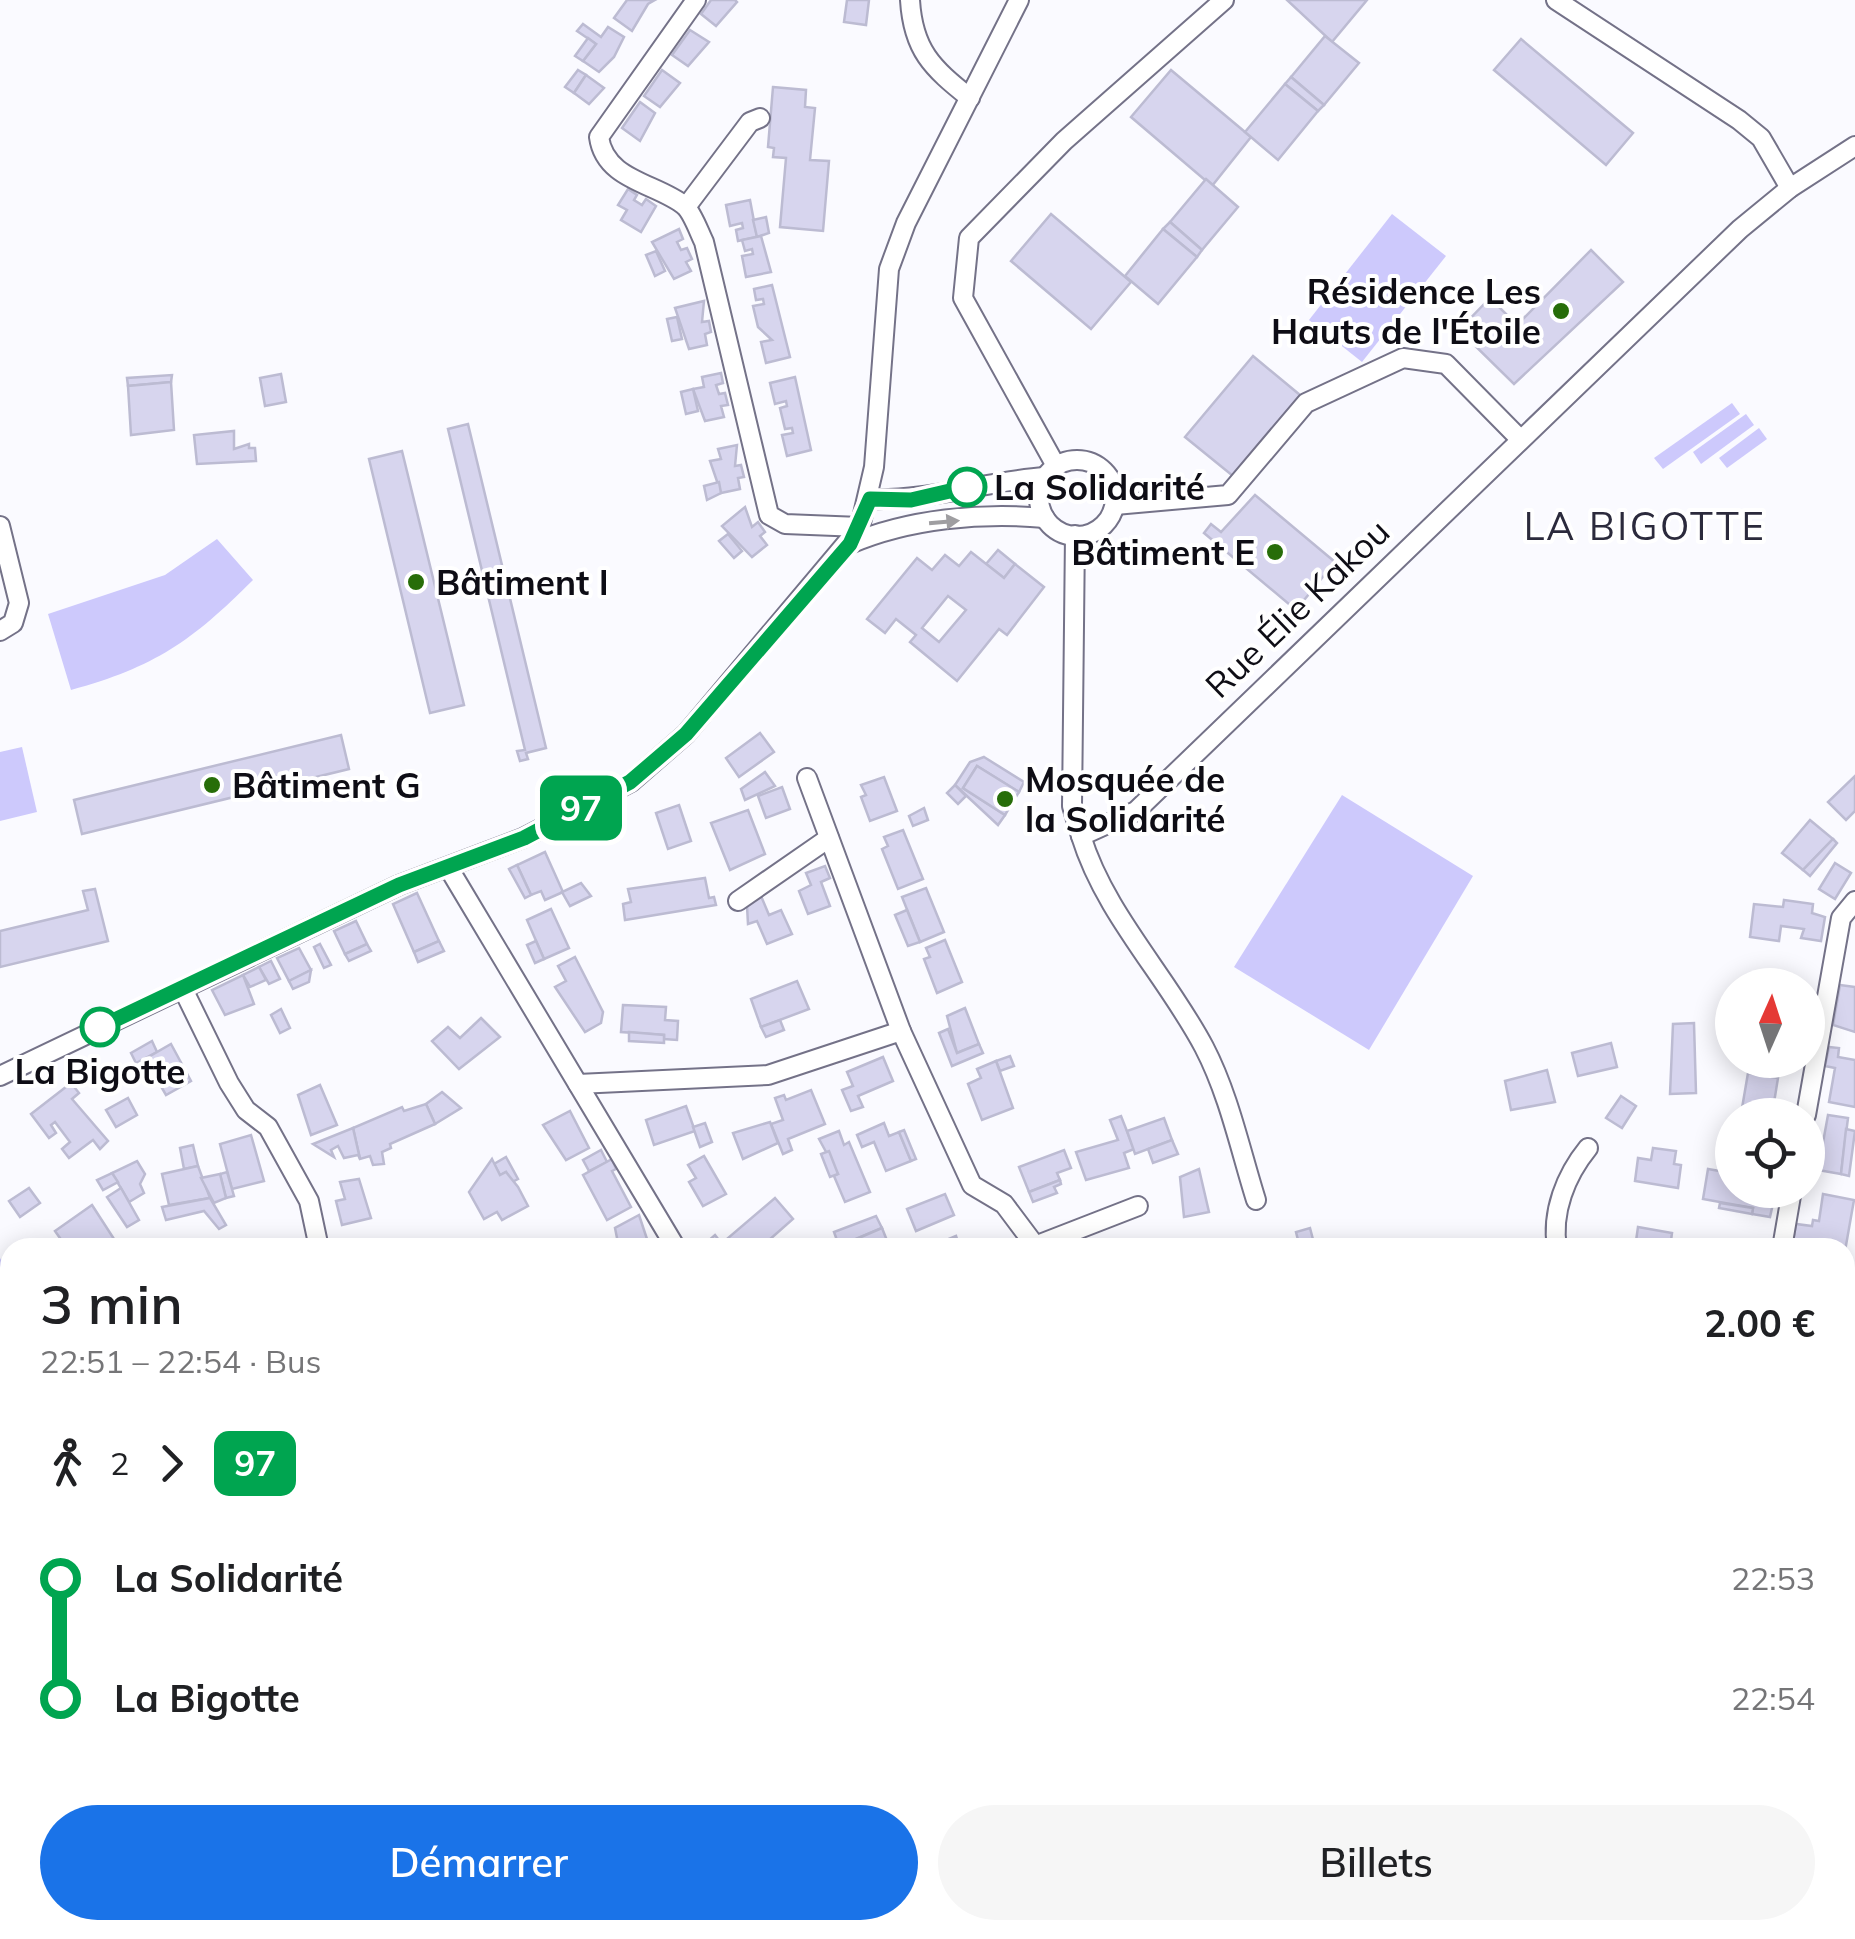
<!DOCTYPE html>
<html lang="fr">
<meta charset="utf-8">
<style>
body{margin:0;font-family:Mulish,sans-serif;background:#f6f6f6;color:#202124;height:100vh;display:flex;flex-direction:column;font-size:38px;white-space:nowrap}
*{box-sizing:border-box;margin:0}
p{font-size:32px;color:#757577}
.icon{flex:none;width:55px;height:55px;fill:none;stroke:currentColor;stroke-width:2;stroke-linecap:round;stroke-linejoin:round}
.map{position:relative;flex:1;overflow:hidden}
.side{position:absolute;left:0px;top:1238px;width:1855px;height:702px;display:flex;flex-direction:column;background:#fff;border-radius:30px 30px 0 0;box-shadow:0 5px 25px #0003}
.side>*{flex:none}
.badge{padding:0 20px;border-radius:15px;font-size:35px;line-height:65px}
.needle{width:65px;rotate:3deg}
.fabs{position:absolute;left:1715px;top:968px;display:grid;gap:20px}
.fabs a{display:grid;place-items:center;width:110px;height:110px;border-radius:50%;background:#fff;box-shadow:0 5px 25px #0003;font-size:50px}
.map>.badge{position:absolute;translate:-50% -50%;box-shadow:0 0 0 5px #fff}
.legs{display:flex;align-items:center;gap:15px;height:110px;padding:0 40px;font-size:32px}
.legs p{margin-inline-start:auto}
.head{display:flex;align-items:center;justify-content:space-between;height:170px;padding:0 40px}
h1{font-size:55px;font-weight:600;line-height:75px}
.primary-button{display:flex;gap:20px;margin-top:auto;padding:20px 40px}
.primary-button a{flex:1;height:115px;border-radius:60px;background:#1a73e8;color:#fff;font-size:40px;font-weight:600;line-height:115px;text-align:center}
.primary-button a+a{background:#f6f6f6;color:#202124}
ul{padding:0 40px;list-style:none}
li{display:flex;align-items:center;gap:35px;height:120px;font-size:38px}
li i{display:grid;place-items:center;width:15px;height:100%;margin:0 12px;background:currentColor}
li i::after{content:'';width:25px;height:25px;margin:-12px;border:8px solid;border-radius:50%;background:#fff}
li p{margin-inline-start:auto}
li:first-child i{background:linear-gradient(#0000 50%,currentColor 0)}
li:last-child i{background:linear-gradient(currentColor 50%,#0000 0)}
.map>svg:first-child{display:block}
</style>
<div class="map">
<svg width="1855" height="1939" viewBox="0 0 1855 1939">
<rect width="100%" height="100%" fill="#fafaff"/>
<g fill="#cdc9fc">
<polygon points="1392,214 1446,256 1362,362 1309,320"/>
<polygon points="1732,403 1740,414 1663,469 1654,458"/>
<polygon points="1746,414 1754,425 1701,464 1693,452"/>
<polygon points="1759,428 1767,439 1727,468 1719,458"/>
<path d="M 217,539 L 253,580 C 192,641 155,667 71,690 L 48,614 L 165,575 Z"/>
<polygon points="22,747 37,812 0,821 0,752"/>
<polygon points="1342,795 1473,876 1369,1050 1234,967"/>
<polygon points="0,1258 10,1274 10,1463 0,1465"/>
</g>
<g fill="#d7d5ee" stroke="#bcbbd2" stroke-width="2.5" fill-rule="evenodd">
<polygon points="655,0 648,4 632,31 614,18 627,0"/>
<polygon points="711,0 735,0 737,2 716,26 701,14"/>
<polygon points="847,0 869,0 866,25 844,22"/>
<polygon points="1287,0 1367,0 1332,42"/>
<polygon points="583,24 601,37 608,27 624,37 614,57 599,72 583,61 596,44 577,31"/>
<polygon points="690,30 709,42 688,66 672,55"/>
<polygon points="1325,36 1359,63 1324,105 1291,77"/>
<polygon points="588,38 596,44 583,61 575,56"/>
<polygon points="1521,39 1633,133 1606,165 1494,70"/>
<polygon points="578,70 586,75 574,93 565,87"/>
<polygon points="662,70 680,83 660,107 644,96"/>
<polygon points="1171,70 1251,137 1212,186 1131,117"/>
<polygon points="586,75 604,88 589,104 574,93"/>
<polygon points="1291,77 1324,105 1318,111 1285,84"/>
<polygon points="1285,84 1318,111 1278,160 1245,132"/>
<polygon points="773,87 806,90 805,107 815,108 810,160 829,161 823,231 780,227 786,158 773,157 774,148 768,147"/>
<polygon points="640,102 655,113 640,141 622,128"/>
<polygon points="1206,179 1238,207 1202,250 1170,222"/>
<polygon points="628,189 637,195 634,200 642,205 646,199 656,206 641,232 621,220 627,210 618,205"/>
<polygon points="750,200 757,237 738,241 736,230 743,228 742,223 730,226 726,205"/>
<polygon points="1051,214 1131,282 1091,329 1011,261"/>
<polygon points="766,217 769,233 757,237 753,220"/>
<polygon points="1170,222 1202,250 1197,257 1163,229"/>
<polygon points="679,229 683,239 677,242 681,250 687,248 692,259 686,262 691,271 674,279 652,242"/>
<polygon points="1163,229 1197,257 1158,304 1125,276"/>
<polygon points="761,236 771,272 746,277 742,256 753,254 752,249 745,251 742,240"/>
<polygon points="1591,250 1623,282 1514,384 1459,330 1490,298 1517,325"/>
<polygon points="656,251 665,271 655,276 646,255"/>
<polygon points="772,285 790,357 766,363 761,342 772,340 758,327 753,306 764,304 763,299 756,300 754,289"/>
<polygon points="704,301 702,322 709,321 711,332 705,334 707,345 689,349 675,308"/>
<polygon points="677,317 682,339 672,341 667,319"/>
<polygon points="1253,356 1300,395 1233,476 1185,437"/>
<polygon points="721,373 723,383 716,385 719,394 725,393 728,405 721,406 724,417 705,421 693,389 704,387 702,377"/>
<polygon points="281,374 286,402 265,406 260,378"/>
<polygon points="172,375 171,382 128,386 127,378"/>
<polygon points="795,377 811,450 787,456 782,435 793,433 792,428 785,429 780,408 787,406 786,401 775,404 770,383"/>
<polygon points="171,382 174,430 131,435 128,386"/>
<polygon points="693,389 698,411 686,414 681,392"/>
<polygon points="468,424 546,748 526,753 528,759 520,761 517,751 525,750 448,429"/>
<polygon points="234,431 234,449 249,444 249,448 255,448 256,461 197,464 194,435"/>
<polygon points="737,445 735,466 741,465 744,477 738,478 740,489 721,493 710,461 721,459 718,449"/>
<polygon points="402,451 464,705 430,713 369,459"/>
<polygon points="719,482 721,493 707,500 704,486"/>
<polygon points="1255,495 1335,562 1296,610 1204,533 1211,524 1221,532"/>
<polygon points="745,507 752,527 758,522 765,532 760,536 767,545 752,557 722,526"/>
<polygon points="728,534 742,551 734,558 719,541"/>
<polygon points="998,550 1015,564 1004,578 986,564"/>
<path d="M 971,552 L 1004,578 L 1015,564 L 1044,587 L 1007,635 L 999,629 L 957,681 L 910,642 L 916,635 L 896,619 L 885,633 L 867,619 L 917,558 L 932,570 L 945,555 L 959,566 ZM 948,596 L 966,610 L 939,642 L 922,628 Z"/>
<polygon points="760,733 774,752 739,777 726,758"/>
<polygon points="341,735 349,769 82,834 74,800"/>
<polygon points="984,757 1024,782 1019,792 977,766 963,788 1005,815 998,825 955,785 970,762"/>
<polygon points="977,766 1019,792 1005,815 963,788"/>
<polygon points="765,772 775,786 745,800 741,789"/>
<polygon points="1855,776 1855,811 1846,820 1828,802"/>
<polygon points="884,777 897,811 870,821 861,797 866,795 861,785"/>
<polygon points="955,785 966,796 958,804 947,793"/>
<polygon points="782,787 790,809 766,818 758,796"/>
<polygon points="679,805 691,841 668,849 656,813"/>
<polygon points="924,808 928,820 913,826 909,816"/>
<polygon points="748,810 765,854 730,870 711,823"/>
<polygon points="1810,820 1833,839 1803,870 1782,853"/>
<polygon points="903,830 923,879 898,889 882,849 888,846 884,837"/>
<polygon points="1833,839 1837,843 1810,876 1803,870"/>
<polygon points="545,852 563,892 545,900 541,891 531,895 517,865"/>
<polygon points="1835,863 1851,873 1835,899 1819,889"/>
<polygon points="517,865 531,895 525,898 509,869"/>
<polygon points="825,866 830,878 821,882 830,906 808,914 799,891 811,885 806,873"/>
<polygon points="705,878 709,898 714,897 716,905 625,920 623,904 631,902 628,889"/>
<polygon points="581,883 591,896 570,906 562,892"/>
<polygon points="926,888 944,932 920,942 902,897"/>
<polygon points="95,889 108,941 0,967 0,931 88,910 83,891"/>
<polygon points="417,893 439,941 414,952 393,904"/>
<polygon points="761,896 769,915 781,910 792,934 767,944 757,921 748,924 747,906"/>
<polygon points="1784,900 1813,904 1812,913 1825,917 1821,941 1801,938 1804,929 1781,926 1779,941 1750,937 1754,904 1783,907"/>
<polygon points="551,909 569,948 544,959 527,920"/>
<polygon points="907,910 920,942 908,946 895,915"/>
<polygon points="356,921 367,944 345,954 334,931"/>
<polygon points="945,940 962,982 937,993 924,959 930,957 926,948"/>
<polygon points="439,941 444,951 418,962 414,952"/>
<polygon points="536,941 544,959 535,963 527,945"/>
<polygon points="320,944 331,965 324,968 314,947"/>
<polygon points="367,944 371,951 349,961 345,954"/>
<polygon points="299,948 311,970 289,981 277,958"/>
<polygon points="575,957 603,1012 601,1023 585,1032 555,987 566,981 558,966"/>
<polygon points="271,961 280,979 269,984 259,967"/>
<polygon points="259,967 266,980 250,987 243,975"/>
<polygon points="311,970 309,982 293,989 289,981"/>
<polygon points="243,975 254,1004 225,1015 212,990"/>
<polygon points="797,981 809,1009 761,1027 751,999"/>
<polygon points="1840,985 1855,987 1855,1032 1833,1025"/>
<polygon points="623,1005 666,1007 665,1020 678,1021 677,1040 664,1039 664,1035 621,1032"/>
<polygon points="965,1008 979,1044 957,1053 947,1016"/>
<polygon points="281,1009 290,1028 280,1033 271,1015"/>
<polygon points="481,1018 500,1037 459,1069 432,1041 448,1027 460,1038"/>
<polygon points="780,1020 784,1030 766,1037 761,1027"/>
<polygon points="1694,1023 1696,1093 1670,1094 1673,1024"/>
<polygon points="948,1029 957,1053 979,1044 983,1053 952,1066 939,1033"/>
<polygon points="629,1032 664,1035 664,1043 629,1041"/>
<polygon points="152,1041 157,1052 136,1063 131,1053"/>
<polygon points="1611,1043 1617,1067 1578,1076 1572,1053"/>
<polygon points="171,1044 191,1081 166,1095 145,1059"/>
<polygon points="1829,1047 1839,1048 1838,1057 1855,1060 1855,1107 1829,1102 1835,1068 1825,1066"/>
<polygon points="1010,1056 1014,1066 1000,1071 996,1061"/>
<polygon points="883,1057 893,1081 858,1096 863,1107 851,1111 842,1090 853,1086 847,1072"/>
<polygon points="996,1061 1013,1108 982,1120 968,1084 981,1078 977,1069"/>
<polygon points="1547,1070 1555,1102 1511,1110 1505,1081"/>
<polygon points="1748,1073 1778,1078 1772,1115 1741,1114"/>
<polygon points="71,1083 79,1093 72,1099 108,1141 100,1149 93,1140 69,1158 62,1149 70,1142 55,1122 51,1125 56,1133 49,1138 31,1114"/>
<polygon points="320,1085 337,1125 311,1135 298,1095"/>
<polygon points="811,1090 825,1124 788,1139 792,1150 783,1154 771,1124 783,1120 775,1098 784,1095 786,1100"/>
<polygon points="442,1092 461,1108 435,1124 426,1104"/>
<polygon points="1621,1096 1636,1106 1622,1128 1606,1118"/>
<polygon points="128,1098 137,1115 116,1127 106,1110"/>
<polygon points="426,1104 435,1124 390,1144 391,1148 382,1152 384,1164 373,1165 370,1156 360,1159 353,1128 402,1107 404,1111"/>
<polygon points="686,1106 695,1131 654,1145 646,1120"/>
<polygon points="570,1111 589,1148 566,1160 543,1125"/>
<polygon points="1828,1115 1848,1118 1841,1174 1818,1170"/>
<polygon points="1121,1116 1134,1149 1124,1153 1129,1168 1086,1180 1076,1152 1118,1140 1110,1120"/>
<polygon points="1164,1118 1172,1140 1135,1154 1127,1131"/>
<polygon points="770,1122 778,1143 743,1159 733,1133"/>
<polygon points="705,1123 712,1142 700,1147 693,1127"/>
<polygon points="884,1123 889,1136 899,1132 911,1161 886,1171 874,1142 862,1147 857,1135"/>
<polygon points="353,1128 360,1159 358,1155 344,1158 338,1146 331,1150 334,1157 313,1144"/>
<polygon points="1846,1129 1855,1131 1849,1176 1841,1174"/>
<polygon points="904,1130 916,1159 911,1161 899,1132"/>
<polygon points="839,1131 844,1145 849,1142 870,1192 845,1202 834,1176 838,1174 819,1139"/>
<polygon points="251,1135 264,1181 232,1189 220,1144"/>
<polygon points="1172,1140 1178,1154 1153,1163 1148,1149"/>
<polygon points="193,1145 198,1166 184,1169 180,1148"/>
<polygon points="1653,1148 1676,1151 1674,1164 1681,1165 1678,1188 1635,1181 1638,1158 1651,1160"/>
<polygon points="601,1150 607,1162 589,1171 583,1160"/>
<polygon points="1064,1150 1071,1168 1057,1173 1060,1180 1029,1192 1019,1167"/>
<polygon points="829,1151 838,1174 830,1177 821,1154"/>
<polygon points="704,1156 726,1194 703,1206 689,1182 696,1178 688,1165"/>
<polygon points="506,1157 518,1179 512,1182 506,1172 500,1175 494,1164"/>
<polygon points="492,1159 500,1175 506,1172 518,1187 528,1206 502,1220 497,1212 484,1219 469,1192"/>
<polygon points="612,1159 616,1169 612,1171 631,1207 607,1220 583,1175"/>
<polygon points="137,1161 145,1174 140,1184 144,1193 129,1202 112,1173"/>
<polygon points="198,1166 210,1198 169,1205 162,1174"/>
<polygon points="1732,1166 1732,1190 1776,1190 1770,1217 1752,1214 1753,1208 1703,1199 1708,1169 1731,1173"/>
<polygon points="1199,1169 1209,1212 1184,1217 1180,1177"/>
<polygon points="227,1172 234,1196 226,1198 220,1174"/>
<polygon points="112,1173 118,1182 103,1190 97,1180"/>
<polygon points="220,1174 226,1198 214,1203 201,1178"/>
<polygon points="359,1179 371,1218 342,1225 336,1201 345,1199 340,1182"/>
<polygon points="1060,1180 1061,1184 1054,1187 1057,1193 1033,1202 1029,1192"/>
<polygon points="29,1188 40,1203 20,1217 9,1201"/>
<polygon points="121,1188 139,1220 127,1227 107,1197"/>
<polygon points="945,1194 954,1215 916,1231 907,1209"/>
<polygon points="1823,1194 1854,1200 1845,1251 1845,1248 1792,1248 1796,1224 1812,1226 1813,1220 1819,1221"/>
<polygon points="210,1198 226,1225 219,1229 204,1211 166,1220 162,1207"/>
<polygon points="775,1198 793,1219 760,1248 737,1248 728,1238"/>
<polygon points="1720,1203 1753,1208 1752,1214 1719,1208"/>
<polygon points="92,1205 114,1239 102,1248 67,1248 55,1231"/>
<polygon points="639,1215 650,1248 619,1248 615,1228"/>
<polygon points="876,1216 882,1228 839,1246 834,1232"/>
<polygon points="1638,1227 1672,1233 1670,1248 1635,1248"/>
<polygon points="882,1228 890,1248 840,1248 840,1246"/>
<polygon points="1310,1228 1315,1247 1300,1248 1296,1232"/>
<polygon points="715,1235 725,1248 700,1248"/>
<polygon points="956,1236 960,1248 927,1248"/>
<polygon points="1853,1493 1855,1493 1855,1527 1845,1522 1845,1501"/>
<polygon points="1845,1720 1855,1728 1855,1768 1845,1760 1849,1751 1845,1748"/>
<polygon points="1845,1760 1855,1768 1845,1789"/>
<polygon points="196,1930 371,1930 331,1939 155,1939"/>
<polygon points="726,1930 739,1930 740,1939 694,1939"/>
<polygon points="749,1930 799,1930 800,1939 750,1939"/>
<polygon points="799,1930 842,1930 842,1936 800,1939"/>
<polygon points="872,1930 919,1930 920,1939 874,1939"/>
<polygon points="1302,1930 1351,1930 1352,1939 1304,1939"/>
<polygon points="1541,1930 1569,1930 1587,1936 1538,1939"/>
</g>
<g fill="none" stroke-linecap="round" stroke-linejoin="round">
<defs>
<g id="minor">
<path d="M 696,0 L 599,137 C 605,181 657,183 685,206 C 693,214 699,232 704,242 L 769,515 L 785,524 L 860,527"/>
<path d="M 910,0 C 913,50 932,68 970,98"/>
<polyline points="1556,0 1739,120 1761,138 1790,188"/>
<polyline points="686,207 750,122 760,118"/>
<circle cx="1077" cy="498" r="38"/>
<polyline points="1056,466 963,298 969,238 1064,141 1224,0"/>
<path d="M 870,499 C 930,501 986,481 1045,477"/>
<polyline points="1115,505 1228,495 1306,403 1403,358 1446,364 1519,438"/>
<polyline points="0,526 19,603 13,623 0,631"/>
<polyline points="1075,535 1072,806 1081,836"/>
<path d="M 850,544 C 908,519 982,512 1045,518"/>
<polyline points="448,867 676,1248"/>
<polyline points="738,901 829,838"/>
<polyline points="183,989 229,1083 246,1110 268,1127 309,1201 319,1248"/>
<polyline points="901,1031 972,1185 1004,1204 1037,1248"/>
<polyline points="0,1076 399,885 523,838 631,782 686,734 860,527 874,467 889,269 906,223 1019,0"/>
<polyline points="578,1084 768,1075 901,1031 807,778"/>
<polyline points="1806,1115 1841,918 1855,901"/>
<path d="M 1256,1200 C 1240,1149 1229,1095 1204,1047 C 1166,975 1105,914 1081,836 L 1136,811 L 1740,229 L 1790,188 L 1855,146"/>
<polyline points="1035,1246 1138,1206"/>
<path d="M 1557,1248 C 1551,1212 1566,1175 1588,1148"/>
<polyline points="1782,1248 1792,1190"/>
<polyline points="1845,1658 1855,1654"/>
<polyline points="1613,1939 1617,1930"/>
</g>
</defs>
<use href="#minor" stroke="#747288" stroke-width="22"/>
<use href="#minor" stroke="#fff" stroke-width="18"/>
</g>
<defs><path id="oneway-solid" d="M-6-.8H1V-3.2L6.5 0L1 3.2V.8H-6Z" transform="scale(2.5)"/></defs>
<use fill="#9f9ea1" href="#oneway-solid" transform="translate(944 522) rotate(-5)"/>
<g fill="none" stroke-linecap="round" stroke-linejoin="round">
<defs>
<polyline id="line-1" points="100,1027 399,885 524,838 630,782 686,734 850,544 870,499 911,500 967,487"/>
</defs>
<use href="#line-1" stroke="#fff" stroke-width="22"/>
<use href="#line-1" stroke="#00a550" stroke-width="15"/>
</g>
<g fill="#276d09" stroke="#fff" stroke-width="4">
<circle cx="1561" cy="311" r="10"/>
<circle cx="1275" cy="552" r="10"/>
<circle cx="416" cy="582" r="10"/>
<circle cx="212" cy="785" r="10"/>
<circle cx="1005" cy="799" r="10"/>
</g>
<g fill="#fff" stroke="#00a550" stroke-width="5">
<circle cx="967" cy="487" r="18"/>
<circle cx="100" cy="1027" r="18"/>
</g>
<g text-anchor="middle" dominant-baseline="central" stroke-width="8" stroke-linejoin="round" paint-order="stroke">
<g font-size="35" font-weight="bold" fill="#0e0d15" stroke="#fff" text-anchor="start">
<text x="1541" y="291" text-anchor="end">Résidence Les<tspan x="1541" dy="40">Hauts de l'Étoile</tspan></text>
<text x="1255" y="552" text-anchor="end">Bâtiment E</text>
<text x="436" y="582">Bâtiment I</text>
<text x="1025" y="779">Mosquée de<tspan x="1025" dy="40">la Solidarité</tspan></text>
<text x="232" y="785">Bâtiment G</text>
</g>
<g font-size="35" font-weight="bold" fill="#0e0d15" stroke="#fff" text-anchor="start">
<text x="994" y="487">La Solidarité</text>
<text x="100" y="1071" text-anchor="middle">La Bigotte</text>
</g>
<g font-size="35" fill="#0e0d15" stroke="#fff">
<text transform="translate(1297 608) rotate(-44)">Rue Élie Kakou</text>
</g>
<g font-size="38" letter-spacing="2.5" fill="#2b2a3c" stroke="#fff">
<text x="1645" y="526">LA BIGOTTE</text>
</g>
</g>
</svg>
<div class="fabs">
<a><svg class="needle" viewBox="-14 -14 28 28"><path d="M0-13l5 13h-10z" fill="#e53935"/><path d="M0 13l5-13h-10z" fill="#757577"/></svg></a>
<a><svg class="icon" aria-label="locate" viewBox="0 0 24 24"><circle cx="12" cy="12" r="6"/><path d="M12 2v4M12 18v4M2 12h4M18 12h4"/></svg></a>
</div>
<b class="badge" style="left:581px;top:808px;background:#00a550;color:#fff">97</b>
<section class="side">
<div class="head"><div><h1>3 min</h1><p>22:51 – 22:54 · Bus</p></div><b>2.00 €</b></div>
<div class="legs"><svg class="icon" aria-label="walk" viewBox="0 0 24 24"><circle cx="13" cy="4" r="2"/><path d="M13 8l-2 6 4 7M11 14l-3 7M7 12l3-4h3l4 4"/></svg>2<svg class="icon" aria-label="forward" viewBox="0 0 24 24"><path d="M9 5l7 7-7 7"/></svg><b class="badge" style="background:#00a550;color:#fff">97</b></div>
<ul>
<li><i style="color:#00a550"></i><b>La Solidarité</b><p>22:53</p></li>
<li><i style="color:#00a550"></i><b>La Bigotte</b><p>22:54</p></li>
</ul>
<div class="primary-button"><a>Démarrer</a><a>Billets</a></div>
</section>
</div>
